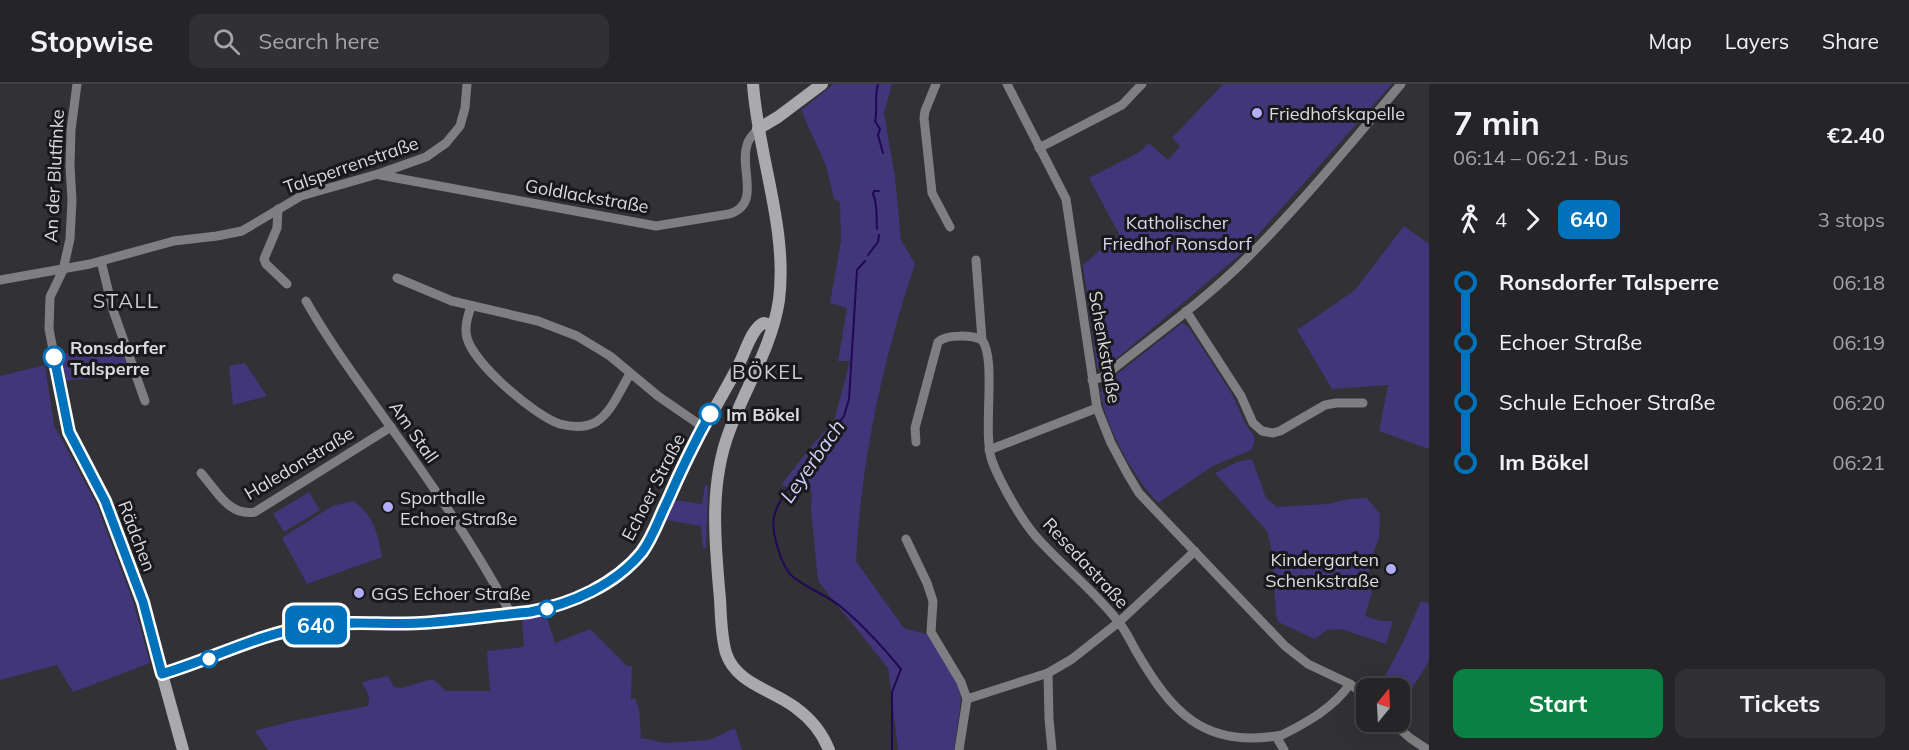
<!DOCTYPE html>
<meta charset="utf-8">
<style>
body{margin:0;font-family:Mulish,sans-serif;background:#313134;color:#f1f3f6;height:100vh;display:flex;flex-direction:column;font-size:22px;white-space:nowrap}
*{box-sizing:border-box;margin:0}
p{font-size:20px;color:#a3a5a8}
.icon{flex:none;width:33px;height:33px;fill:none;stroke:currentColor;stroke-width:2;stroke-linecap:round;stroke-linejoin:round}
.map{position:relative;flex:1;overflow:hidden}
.drawer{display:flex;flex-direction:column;background:#252528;width:480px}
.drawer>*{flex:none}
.badge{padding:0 12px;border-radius:9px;font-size:21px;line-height:39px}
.needle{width:39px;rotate:18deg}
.tools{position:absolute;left:1356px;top:594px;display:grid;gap:12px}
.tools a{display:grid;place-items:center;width:54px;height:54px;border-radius:12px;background:#252528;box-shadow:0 6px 24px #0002,0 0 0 2px #424245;font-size:30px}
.map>.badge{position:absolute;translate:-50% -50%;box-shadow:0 0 0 3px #fff}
.legs{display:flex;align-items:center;gap:9px;height:66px;padding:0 24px;font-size:20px}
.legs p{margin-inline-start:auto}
.overview{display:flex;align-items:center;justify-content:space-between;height:102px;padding:0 24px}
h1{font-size:33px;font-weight:700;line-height:45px}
.button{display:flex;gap:12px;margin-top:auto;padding:12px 24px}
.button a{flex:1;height:69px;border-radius:12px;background:#0b8043;color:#fff;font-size:24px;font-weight:700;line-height:69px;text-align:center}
.button a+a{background:#313134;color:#f1f3f6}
ul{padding:0 24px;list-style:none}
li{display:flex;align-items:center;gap:21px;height:60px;font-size:22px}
li i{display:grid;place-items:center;width:9px;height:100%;margin:0 8px;background:currentColor}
li i::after{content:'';width:15px;height:15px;margin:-8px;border:4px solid;border-radius:50%;background:#252528}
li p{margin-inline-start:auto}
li:first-child i{background:linear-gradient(#0000 50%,currentColor 0)}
li:last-child i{background:linear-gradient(currentColor 50%,#0000 0)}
header{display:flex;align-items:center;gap:36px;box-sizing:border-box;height:84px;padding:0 30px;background:#252528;border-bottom:2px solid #424245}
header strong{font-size:28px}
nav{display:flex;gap:33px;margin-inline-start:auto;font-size:21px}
.search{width:420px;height:54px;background:#313134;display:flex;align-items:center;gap:15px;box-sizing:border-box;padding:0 21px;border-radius:12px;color:#a3a5a8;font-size:22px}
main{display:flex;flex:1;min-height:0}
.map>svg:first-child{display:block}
</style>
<header>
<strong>Stopwise</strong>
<div class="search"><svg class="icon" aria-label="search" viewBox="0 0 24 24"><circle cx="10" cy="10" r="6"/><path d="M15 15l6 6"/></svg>Search here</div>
<nav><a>Map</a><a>Layers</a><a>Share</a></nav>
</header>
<main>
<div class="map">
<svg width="1429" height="666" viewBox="0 0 1429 666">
<rect width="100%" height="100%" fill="#313136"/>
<g fill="#403679">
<path d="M 834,0 L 892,0 L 884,29 L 895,93 L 901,156 L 915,180 C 883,275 861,377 856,477 L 904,544 L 929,551 L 958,599 L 961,617 L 954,666 L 898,666 L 888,584 L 818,497 L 811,426 L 812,408 L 781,401 L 813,360 L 834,337 L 850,277 L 838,277 L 847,224 L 830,219 L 841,157 L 840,118 L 834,115 L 826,82 L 801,26 Z"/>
<polygon points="1223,0 1392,0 1241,170 1103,286 1099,286 1097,283 1083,181 1119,150 1089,94 1138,69 1149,59 1168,76 1180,62 1172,54"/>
<polygon points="1404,142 1429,160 1429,365 1379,347 1388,301 1332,305 1297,246 1355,206"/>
<path d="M 1182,239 L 1188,242 L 1232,310 L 1245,339 L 1254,352 L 1254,360 L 1251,366 L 1213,382 L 1158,419 C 1132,391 1107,345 1100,308 L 1106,299 Z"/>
<polygon points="121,263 131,290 65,297 59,270"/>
<polygon points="245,279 267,312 233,321 229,282"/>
<polygon points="45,281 54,341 96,419 133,517 150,579 73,608 57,581 0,596 0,292"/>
<polygon points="1252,375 1266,414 1277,423 1328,420 1348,415 1367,414 1380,430 1379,454 1372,472 1367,499 1372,508 1365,532 1380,537 1393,537 1386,560 1341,545 1327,546 1315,555 1278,538 1276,530 1272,468 1267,447 1215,389 1237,378"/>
<polygon points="705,401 708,402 706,464 703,464 701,442 666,436 674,416 702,420"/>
<polygon points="309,408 320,426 284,448 273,430"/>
<path d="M 353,417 C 373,430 378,450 382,473 L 307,500 L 282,454 L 332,422 Z"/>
<polygon points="1421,517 1429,520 1429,577 1400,623 1400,604 1369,604 1376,595 1382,598 1405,554"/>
<polygon points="546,531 555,559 590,545 627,582 632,582 631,615 635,614 639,625 641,654 666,659 710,656 735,644 742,666 268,666 255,647 292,637 368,622 369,612 362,598 388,592 394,603 401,604 433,595 446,607 490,607 487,567 524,563 522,536"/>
</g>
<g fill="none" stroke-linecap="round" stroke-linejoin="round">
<g stroke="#200856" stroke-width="2">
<path d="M 878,0 C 874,13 878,24 875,37 L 880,45 L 878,51 L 883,69"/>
<path d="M 877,145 C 876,133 878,120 873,110 L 874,107 L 879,107"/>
<polyline points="868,171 878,158 879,151"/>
<path d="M 865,177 L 857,186 L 849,315 L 844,332 L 785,408 C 781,416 776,423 774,433 C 771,447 781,483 793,493 C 807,504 826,511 840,522 C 863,541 882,562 901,585 L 892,608 L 892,666"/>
</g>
<g stroke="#7f7f81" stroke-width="9">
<polyline points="77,0 71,46 70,82 72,116 70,155 63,186 50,213 49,245 69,348 104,417 143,518 162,590"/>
<polyline points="936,0 925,27 924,34 932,109 950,143"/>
<polyline points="1007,0 1066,115 1097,324 1111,359 1127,389 1139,409 1155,426 1285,562 1308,580 1350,600 1366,612"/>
<polyline points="1039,64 1122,21 1142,0"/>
<path d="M 380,91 L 656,142 L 729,130 C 762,120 739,85 747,61 C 748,55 754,50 758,45"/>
<polyline points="278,125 277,144 264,175 266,180 287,200"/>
<path d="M 976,176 L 982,256 C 997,275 982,349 992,377 C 1001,400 1023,440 1041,458 C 1066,485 1094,507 1117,536 C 1125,545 1130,556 1136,567 C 1170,625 1202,666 1282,651 C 1308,638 1333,624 1350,600"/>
<polyline points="101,177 113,226 145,317"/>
<polyline points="397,194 452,217 538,237 577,252 610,272 658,312 703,343"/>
<polyline points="0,196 90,180 174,157 217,152 242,147 301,112 378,90 426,73 446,59 460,42 465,24 467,0"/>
<path d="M 306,217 C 331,261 361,301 390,342 C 433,402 476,464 511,530"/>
<path d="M 471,222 C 468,232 464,243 467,254 C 474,280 535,332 560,340 C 571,343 585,344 596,338 C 612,328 620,306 630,290"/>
<polyline points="1186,227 1241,312 1253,339 1262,347 1273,349 1280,347 1325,321 1336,319 1363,319"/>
<path d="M 1092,296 L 1103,293 C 1151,254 1203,218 1247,174 C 1302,119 1351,59 1401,0"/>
<path d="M 916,358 L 915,344 L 938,258 C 947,250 972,251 982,256"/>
<polyline points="989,366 1097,324"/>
<path d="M 201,389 C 216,406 229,433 255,428 L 391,343"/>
<polyline points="906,455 927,499 933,517 931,548 961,598 967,615 959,666"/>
<polyline points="1048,589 1049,635 1052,666"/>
<polyline points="967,615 1048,589 1072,575 1119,538 1195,467"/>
<polyline points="1392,638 1410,654 1428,666"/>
<polyline points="1277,654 1284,666"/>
</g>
<g stroke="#aaaaae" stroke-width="12">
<path d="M 753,0 C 758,72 788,144 779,216 C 772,263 745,304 729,348 C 709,401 715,460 720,515 C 721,532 721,552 726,569 C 736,600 773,606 796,624 C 811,635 822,648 829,666"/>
<polyline points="758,45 778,33 822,0"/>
<path d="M 183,666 L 162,590 C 211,575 258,552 309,542 C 344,536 381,540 417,539 C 437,539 457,536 476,534 C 523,529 570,523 611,497 C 653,469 664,418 686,375 C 703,343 723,312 739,280 C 745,269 752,243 764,239 L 773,241"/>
</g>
</g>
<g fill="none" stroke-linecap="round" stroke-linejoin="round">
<defs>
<path id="line-1" d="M 54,273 L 69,348 L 105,417 L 143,518 L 162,590 C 212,575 259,550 310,542 C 346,536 383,541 420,539 C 457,537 493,531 530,528 C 571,520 615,501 642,468 C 653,453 659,434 667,418 C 680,388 694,359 710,330"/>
</defs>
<use href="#line-1" stroke="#fff" stroke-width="14"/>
<use href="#line-1" stroke="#0072bc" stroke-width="9"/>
</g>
<g fill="#b2adf9" stroke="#19191b" stroke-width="2">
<circle cx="1257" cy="29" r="6"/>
<circle cx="388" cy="423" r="6"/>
<circle cx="1391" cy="485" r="6"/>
<circle cx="359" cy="509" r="6"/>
</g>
<g fill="#fff" stroke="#0072bc" stroke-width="3">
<circle cx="54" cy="273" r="10"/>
<circle cx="710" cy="330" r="10"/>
<circle cx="547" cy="525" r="8"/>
<circle cx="209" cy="575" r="8"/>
</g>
<g text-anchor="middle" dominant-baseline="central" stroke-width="6" stroke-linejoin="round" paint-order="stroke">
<g font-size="18" fill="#dbdbde" stroke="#19191b" text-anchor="start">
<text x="1269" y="29">Friedhofskapelle</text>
<text x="400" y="413">Sporthalle<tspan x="400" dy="21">Echoer Straße</tspan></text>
<text x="1379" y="475" text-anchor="end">Kindergarten<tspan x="1379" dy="21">Schenkstraße</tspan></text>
<text x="371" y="509">GGS Echoer Straße</text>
</g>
<g font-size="18" fill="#dbdbde" stroke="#19191b">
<text transform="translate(351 81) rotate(-19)">Talsperrenstraße</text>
<text transform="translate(54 92) rotate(-87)">An der Blutfinke</text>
<text transform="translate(587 112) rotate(10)">Goldlackstraße</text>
<text transform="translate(1105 263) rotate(80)">Schenkstraße</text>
<text transform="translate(414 348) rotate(55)">Am Stall</text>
<text transform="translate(299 379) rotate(-31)">Haledonstraße</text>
<text transform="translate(653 403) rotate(-63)">Echoer Straße</text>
<text transform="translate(137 452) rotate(69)">Rädchen</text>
<text transform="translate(1086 479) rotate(47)">Resedastraße</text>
</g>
<g font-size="18" fill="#d6d5ec" stroke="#19191b">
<text x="1177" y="138">Katholischer<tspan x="1177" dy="21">Friedhof Ronsdorf</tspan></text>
</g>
<g font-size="18" font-weight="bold" fill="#dbdbde" stroke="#19191b" text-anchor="start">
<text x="70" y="263">Ronsdorfer<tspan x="70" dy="21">Talsperre</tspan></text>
<text x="726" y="330">Im Bökel</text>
</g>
<g font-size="20" letter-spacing="1.5" fill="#cdcdd3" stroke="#19191b">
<text x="126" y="216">STALL</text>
<text x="768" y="287">BÖKEL</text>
</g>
<g font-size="20" font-style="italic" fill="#d2d0fd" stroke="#19191b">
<text transform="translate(812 377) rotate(-55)">Leyerbach</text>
</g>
</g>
</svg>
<div class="tools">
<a><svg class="needle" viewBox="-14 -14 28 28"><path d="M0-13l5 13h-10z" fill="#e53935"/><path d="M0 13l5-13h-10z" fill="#a3a5a8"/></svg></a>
</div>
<b class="badge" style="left:316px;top:541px;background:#0072bc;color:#fff">640</b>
</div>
<section class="drawer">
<div class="overview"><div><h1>7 min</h1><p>06:14 – 06:21 · Bus</p></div><b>€2.40</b></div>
<div class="legs"><svg class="icon" aria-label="walk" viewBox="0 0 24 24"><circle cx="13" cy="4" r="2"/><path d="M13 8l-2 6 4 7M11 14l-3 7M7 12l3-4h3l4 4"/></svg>4<svg class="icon" aria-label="forward" viewBox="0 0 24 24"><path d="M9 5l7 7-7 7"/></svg><b class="badge" style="background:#0072bc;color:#fff">640</b><p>3 stops</p></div>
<ul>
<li><i style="color:#0072bc"></i><b>Ronsdorfer Talsperre</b><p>06:18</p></li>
<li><i style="color:#0072bc"></i><span>Echoer Straße</span><p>06:19</p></li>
<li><i style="color:#0072bc"></i><span>Schule Echoer Straße</span><p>06:20</p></li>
<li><i style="color:#0072bc"></i><b>Im Bökel</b><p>06:21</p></li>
</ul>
<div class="button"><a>Start</a><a>Tickets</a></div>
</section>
</main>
